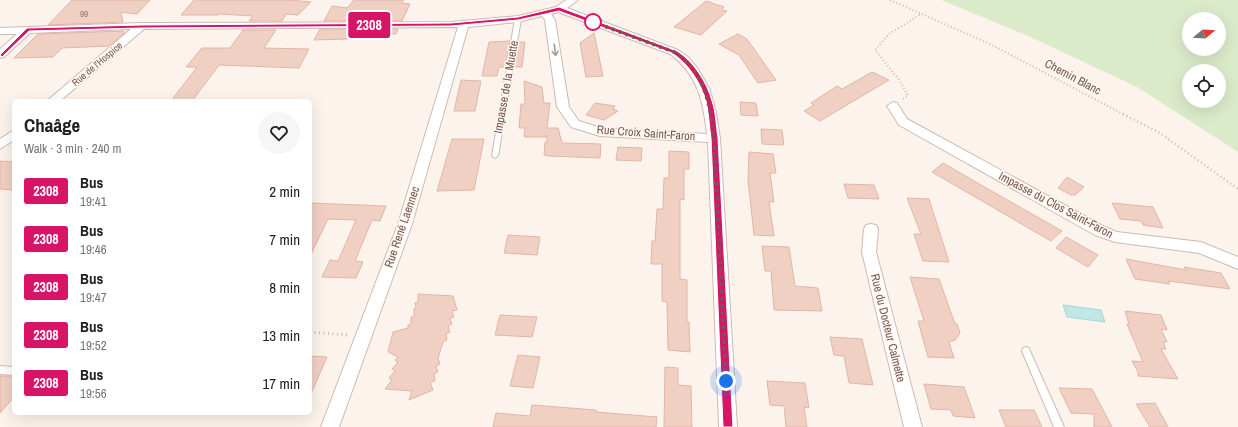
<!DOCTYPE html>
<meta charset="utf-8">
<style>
body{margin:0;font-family:"Archivo Narrow",sans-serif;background:#f6f6f6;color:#202124;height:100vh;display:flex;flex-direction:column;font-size:15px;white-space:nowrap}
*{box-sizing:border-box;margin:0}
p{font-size:13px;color:#757577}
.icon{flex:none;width:22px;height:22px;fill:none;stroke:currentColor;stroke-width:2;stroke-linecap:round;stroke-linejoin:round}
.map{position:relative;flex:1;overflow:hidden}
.side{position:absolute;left:12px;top:99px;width:300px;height:316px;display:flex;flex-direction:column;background:#fff;border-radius:6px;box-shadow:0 4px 16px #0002}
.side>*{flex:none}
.badge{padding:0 8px;border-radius:3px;font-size:14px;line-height:26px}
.needle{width:26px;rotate:72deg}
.buttons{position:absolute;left:1182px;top:12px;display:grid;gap:8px}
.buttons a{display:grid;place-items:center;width:44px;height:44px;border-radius:50%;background:#fff;box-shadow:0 4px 16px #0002;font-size:20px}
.you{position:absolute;width:20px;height:20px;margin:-10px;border:3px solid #fff;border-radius:50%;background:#1a73e8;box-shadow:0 0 0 6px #1a73e833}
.map>.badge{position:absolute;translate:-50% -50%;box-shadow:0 0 0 2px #fff}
.round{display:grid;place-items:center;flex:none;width:42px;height:42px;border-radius:21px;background:#f6f6f6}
.headline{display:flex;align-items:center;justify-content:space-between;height:68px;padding:0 12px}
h1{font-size:19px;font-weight:700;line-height:30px}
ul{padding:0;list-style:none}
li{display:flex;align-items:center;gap:12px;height:48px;padding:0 12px}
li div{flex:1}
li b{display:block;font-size:15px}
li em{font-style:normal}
li .badge{min-width:44px;font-weight:700;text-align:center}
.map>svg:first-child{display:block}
</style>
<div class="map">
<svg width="1238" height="427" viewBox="0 0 1238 427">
<rect width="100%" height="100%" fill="#fcf4ec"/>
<path fill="#dbebca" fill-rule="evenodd" d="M 941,0 L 1238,0 L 1238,152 L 1137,87 L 1026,35 ZM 1189,19 L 1219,19 L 1219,49 L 1189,49 ZM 1189,71 L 1219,71 L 1219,101 L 1189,101 Z"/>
<polygon fill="#c0e6e6" stroke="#a6d7d8" points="1063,305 1101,310 1105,322 1067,317"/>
<g fill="#f1d0c4" stroke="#e4b4a5">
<polygon points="72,0 150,0 137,14 121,12 123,22 48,25"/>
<polygon points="194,0 290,0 311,2 298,15 286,14 282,21 249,21 253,16 219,14 218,15 181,15"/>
<polygon points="354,0 404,0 401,3 410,4 402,21 324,21 332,6 347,8"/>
<polygon points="706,1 724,7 722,10 727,11 701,35 674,27"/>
<polygon points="320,29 398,29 396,34 350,33 347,39 314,40"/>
<polygon points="243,30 276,30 264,48 309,49 299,68 219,65 192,101 171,101 197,67 186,67 202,48 230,48"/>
<polygon points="124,31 124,33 109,46 62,48 53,57 14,58 38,34"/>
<polygon points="594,33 603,76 586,77 580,43"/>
<polygon points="738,34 747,39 776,80 758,83 739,55 719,44"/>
<polygon points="510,41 505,67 499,67 497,76 482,76 489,42"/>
<polygon points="519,42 525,42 522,67 514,67"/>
<polygon points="872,72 889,80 820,121 804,111 814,105 811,103 837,86 842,89"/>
<polygon points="461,80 481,81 475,111 454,111"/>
<polygon points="524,81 542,87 544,103 550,103 547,128 558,128 562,143 601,144 600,158 548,156 544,155 545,142 547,142 547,135 546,137 524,137 525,128 519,128 521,104 525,104"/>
<polygon points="740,102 756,103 758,116 741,115"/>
<polygon points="595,103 615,106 613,109 618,111 604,120 586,115"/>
<polygon points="761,129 782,130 784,145 762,144"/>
<polygon points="452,139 484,139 474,190 437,191"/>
<polygon points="618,147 642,148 641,161 616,160"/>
<polygon points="669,151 689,152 689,169 684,169 684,200 680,199 680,279 687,280 687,322 689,322 690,352 668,350 667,302 662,301 662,264 651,264 652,241 655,241 657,209 663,209 664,178 669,178"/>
<polygon points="749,152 773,154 776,173 770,173 774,202 769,202 774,236 754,235 748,180"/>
<polygon points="0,161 14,162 14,190 0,189"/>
<polygon points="943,163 988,189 1062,231 1051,241 932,172"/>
<polygon points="1067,177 1084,187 1075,195 1071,195 1058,188"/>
<polygon points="844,184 874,185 879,199 848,198"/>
<polygon points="907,198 929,199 949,262 923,261 914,234 921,234"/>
<polygon points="310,203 386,206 380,221 372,220 355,261 363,262 356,278 322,277 330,260 338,261 356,220 328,219 310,256"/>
<polygon points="1112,203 1153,207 1163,228 1143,225 1141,221 1120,219"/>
<polygon points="508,235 540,237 537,255 504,253"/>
<polygon points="1066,237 1098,255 1088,267 1056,248"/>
<polygon points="762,246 789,247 795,286 818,288 822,311 774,310 771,271 765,271"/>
<polygon points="1126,259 1186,270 1184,267 1221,273 1230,289 1168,281 1170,284 1135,279"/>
<polygon points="910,277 939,279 955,324 957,324 960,333 955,340 949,342 954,358 928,357 918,321 924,321"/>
<polygon points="418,294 453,296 457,310 452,311 454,317 450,318 452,324 448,326 450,332 446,334 447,340 443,342 438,358 440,364 436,366 438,372 434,374 435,381 430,382 433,390 409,400 412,391 385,389 392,380 389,378 395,371 392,369 398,362 395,360 398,357 388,352 393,332 408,328 408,325 411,324 411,317 414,317 414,309 416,308 415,303 418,302"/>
<polygon points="1125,311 1161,315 1167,330 1161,329 1167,342 1163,342 1166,349 1161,349 1178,379 1138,376 1138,372 1132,361 1143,362 1127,324 1129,324"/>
<polygon points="500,315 537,317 532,337 495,335"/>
<polygon points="830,337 862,339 873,385 849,383 844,356 834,355"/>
<polygon points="518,355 540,357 533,388 510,386"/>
<polygon points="310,356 327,357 310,396"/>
<polygon points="665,367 678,368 678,385 691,386 692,427 664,427"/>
<polygon points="0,376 14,376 14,397 0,413"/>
<polygon points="767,381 805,383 809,408 804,407 807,427 786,427 784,406 770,405"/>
<polygon points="924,384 964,387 975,418 953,416 951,410 931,409"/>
<polygon points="1059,388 1092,389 1112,427 1094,427 1094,414 1071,413"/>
<polygon points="1155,403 1168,427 1150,427 1136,404"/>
<polygon points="532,405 596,410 596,412 657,417 656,427 493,427 496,413 530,416"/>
<polygon points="999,410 1034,410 1042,427 1006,427"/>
</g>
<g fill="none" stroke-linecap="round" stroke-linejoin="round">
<defs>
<g id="service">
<polygon points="518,17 521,19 498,156 495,158 492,156 515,19"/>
<polygon points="1026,347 1029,348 1030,351 1064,427 1054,427 1022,351 1023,348"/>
<polygon points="0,366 14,367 14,375 0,374"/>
</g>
<g id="minor">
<path d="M 566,0 L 578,0 L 567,8 L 678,50 L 688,57 L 698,69 L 710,90 L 716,113 L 720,138 L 737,427 L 719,427 L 708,142 L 600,136 L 571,127 L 557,107 L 545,20 L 542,16 L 518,22 L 468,27 L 412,224 L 339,427 L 321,427 L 398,224 L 458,27 L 144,29 L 60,101 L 47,101 L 131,29 L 30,33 L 4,57 L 0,58 L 0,49 L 17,34 L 0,34 L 0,28 L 141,23 L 451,22 L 518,16 L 556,7 ZM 558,12 L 670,54 C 698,75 703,100 707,134 L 601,128 L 579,121 L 569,107 L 555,20 L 551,14 Z"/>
<polygon points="893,102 897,103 907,119 1105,227 1117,232 1201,242 1238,257 1238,269 1199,253 1115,242 1095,235 899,125 887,106"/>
<polygon points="14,130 14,140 0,149 0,139"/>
<polygon points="871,224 876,225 878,229 876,252 922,427 904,427 862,252 864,229 866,225"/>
</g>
</defs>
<use href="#service" stroke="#cfbab0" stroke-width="2"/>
<use href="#minor" stroke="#cfbab0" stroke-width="2"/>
<g stroke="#d7b3a6" stroke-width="2" stroke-dasharray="1 2.5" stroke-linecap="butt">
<polyline points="890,0 990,44 1125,115"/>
<polyline points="903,99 908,96 900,81 875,50 889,34 921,14"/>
</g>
<polyline stroke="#d7b3a6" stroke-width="2.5" stroke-dasharray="1 3" stroke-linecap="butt" points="1123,114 1160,133 1238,189"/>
<polyline stroke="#d7b3a6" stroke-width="3" stroke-dasharray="1 3.5" stroke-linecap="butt" points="310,332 347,335"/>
<use href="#service" fill="#fff" fill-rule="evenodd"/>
<use href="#minor" fill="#fff" fill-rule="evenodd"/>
</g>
<defs><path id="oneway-shaft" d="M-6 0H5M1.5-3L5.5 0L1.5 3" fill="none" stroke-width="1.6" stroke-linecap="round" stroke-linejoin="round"/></defs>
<use stroke="#ae9b95" href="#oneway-shaft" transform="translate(555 50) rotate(82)"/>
<path fill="#d81466" stroke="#fff" d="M 559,7 L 677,51 C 693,61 707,82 712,101 C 716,112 716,126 718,138 L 733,427 L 723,427 L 711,138 C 709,126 709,112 706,101 C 701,83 688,63 672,53 L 559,11 L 518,20 L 451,26 L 141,28 L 29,31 L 2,57 L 0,55 L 27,28 L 141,25 L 451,23 L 518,17 Z"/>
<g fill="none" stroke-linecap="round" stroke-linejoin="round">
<path stroke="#78584e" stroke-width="4" stroke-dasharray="0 7.2" d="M 593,22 L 674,52 C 705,71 710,105 714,138 L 726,381"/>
</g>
<circle fill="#fff" stroke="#d81466" stroke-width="2" cx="593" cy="22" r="8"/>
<g text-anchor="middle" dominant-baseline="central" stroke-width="3" stroke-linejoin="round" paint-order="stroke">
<g font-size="9" fill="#96766c">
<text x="84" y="14">99</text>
</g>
<g font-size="10" fill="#78584e" stroke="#fff8f3">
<text transform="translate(97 64) rotate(-40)">Rue de l'Hospice</text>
</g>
<g font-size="12" fill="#78584e" stroke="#fff8f3">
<text transform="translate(1073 77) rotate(28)">Chemin Blanc</text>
<text transform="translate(506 87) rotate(-80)">Impasse de la Muette</text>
<text transform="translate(646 133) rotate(4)">Rue Croix Saint-Faron</text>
<text transform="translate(1056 205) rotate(28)">Impasse du Clos Saint-Faron</text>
<text transform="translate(402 227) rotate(-71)">Rue René Laennec</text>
<text transform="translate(888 328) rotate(76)">Rue du Docteur Calmette</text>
</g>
</g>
</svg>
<div class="buttons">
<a><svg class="needle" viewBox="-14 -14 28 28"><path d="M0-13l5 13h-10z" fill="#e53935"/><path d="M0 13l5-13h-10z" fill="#757577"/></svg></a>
<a><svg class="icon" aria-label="locate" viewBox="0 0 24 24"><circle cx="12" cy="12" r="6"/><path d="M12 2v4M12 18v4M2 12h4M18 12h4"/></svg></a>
</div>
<div class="you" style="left:726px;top:381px"></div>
<b class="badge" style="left:369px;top:25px;background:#d81466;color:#fff">2308</b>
<section class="side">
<div class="headline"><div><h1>Chaâge</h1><p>Walk · 3 min · 240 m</p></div><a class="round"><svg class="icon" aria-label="heart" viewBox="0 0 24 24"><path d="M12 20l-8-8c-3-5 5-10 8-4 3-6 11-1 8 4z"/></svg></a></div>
<ul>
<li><span class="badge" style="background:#d81466;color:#fff">2308</span><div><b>Bus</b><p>19:41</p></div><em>2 min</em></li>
<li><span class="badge" style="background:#d81466;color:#fff">2308</span><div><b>Bus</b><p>19:46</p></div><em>7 min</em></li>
<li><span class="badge" style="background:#d81466;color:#fff">2308</span><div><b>Bus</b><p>19:47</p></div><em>8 min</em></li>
<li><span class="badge" style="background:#d81466;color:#fff">2308</span><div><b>Bus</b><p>19:52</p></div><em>13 min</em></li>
<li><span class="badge" style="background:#d81466;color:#fff">2308</span><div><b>Bus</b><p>19:56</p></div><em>17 min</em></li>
</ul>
</section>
</div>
